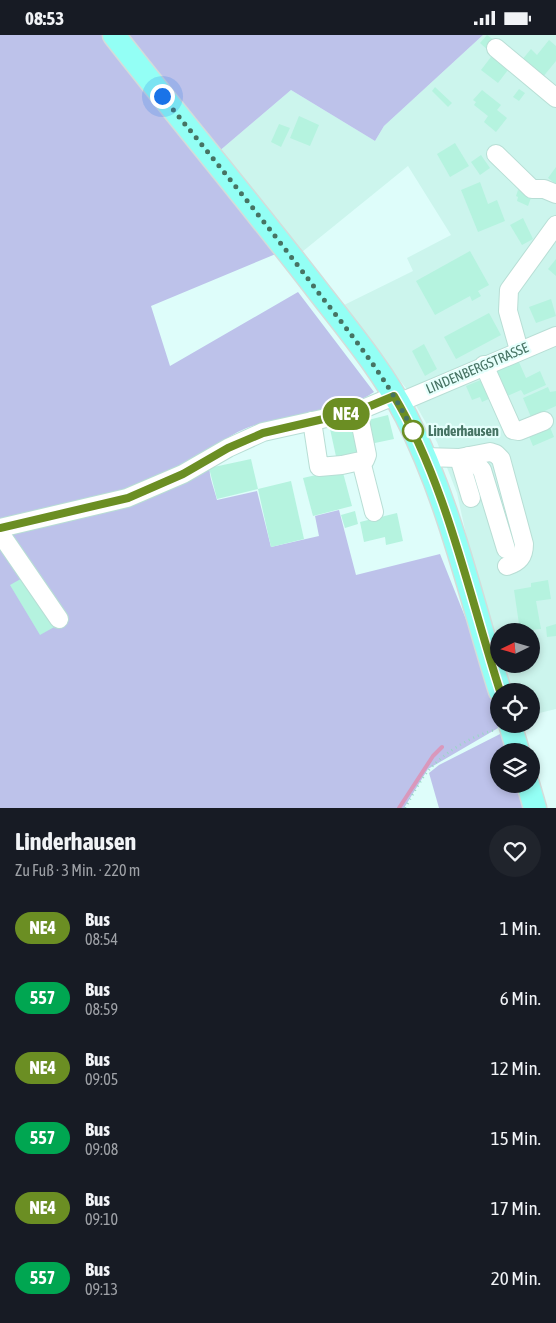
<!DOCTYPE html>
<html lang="de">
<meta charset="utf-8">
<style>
body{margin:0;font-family:"Asap Condensed",sans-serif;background:#20242c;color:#f1f3f6;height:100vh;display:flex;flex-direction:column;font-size:19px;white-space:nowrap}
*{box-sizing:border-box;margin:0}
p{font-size:16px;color:#9ea1a6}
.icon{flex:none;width:28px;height:28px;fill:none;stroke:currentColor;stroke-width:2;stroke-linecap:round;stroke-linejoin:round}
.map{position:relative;height:773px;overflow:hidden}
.side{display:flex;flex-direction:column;background:#171b24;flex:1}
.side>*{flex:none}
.badge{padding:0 10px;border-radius:16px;font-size:18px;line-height:32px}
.needle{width:32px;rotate:265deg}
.controls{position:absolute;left:490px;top:588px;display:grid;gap:10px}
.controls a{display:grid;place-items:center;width:50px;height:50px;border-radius:50%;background:#171b24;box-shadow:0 2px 8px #0003;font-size:25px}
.you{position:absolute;width:25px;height:25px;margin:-12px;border:4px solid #fff;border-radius:50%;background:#1a73e8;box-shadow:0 0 0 8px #1a73e833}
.map>.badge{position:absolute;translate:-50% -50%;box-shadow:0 0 0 2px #fff}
.round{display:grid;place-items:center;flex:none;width:52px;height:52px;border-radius:26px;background:#20242c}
.head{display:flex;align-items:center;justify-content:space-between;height:85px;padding:0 15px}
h1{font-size:24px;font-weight:700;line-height:38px}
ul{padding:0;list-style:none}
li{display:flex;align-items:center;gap:15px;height:70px;padding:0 15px}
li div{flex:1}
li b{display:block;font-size:19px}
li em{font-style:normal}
li .badge{min-width:55px;font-weight:700;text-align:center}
.status{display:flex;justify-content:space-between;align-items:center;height:35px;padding:0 25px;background:#171b24;direction:ltr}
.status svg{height:14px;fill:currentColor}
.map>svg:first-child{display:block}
</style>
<div class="status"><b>08:53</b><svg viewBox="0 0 49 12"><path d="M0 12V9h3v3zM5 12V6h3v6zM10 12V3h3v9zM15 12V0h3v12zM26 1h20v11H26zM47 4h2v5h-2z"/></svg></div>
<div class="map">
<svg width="556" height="773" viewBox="0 0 556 773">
<rect width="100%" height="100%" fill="#defdfa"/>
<path fill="#ccf5ed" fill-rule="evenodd" d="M 483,0 L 556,0 L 556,674 L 531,680 L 531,656 L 500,656 L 457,458 L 437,407 L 406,353 L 340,272 L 413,236 L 407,223 L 451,200 L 408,131 L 297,221 L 217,118 L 291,55 L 375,106 L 384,91 ZM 499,596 L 531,596 L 531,629 L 499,629 Z"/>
<g fill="#bdc2ea">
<path d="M 0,0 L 122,0 L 283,216 L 151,271 L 170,331 L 298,257 L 374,357 C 329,388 264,373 221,408 C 217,412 211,425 210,432 C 208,440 215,456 217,465 L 257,456 L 271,512 L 319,501 L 315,481 L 339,475 L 356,540 L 440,519 L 499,667 L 499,689 L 505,689 L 428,734 L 404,773 L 0,773 Z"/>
<polygon points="126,0 483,0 384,91 375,106 291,55 217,118"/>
<polygon points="506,696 512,716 499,716 499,749 522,749 529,773 439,773 429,738 439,730"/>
</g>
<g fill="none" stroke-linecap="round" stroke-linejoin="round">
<polyline stroke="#d998bc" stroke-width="4" points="399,773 433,721 442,712"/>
</g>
<g fill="#b5f3df">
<polygon points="487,0 498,8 490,17 480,8"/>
<polygon points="549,5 556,11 556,26 542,43 521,26 531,14 537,20"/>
<polygon points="494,18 511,31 498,48 481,35"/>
<polygon points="435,52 452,68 448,72 432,56"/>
<polygon points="519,54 525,58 519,66 513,62"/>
<polygon points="482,55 501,70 497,75 507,83 496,97 484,87 488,81 474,70 476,67 473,65"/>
<polygon points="299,81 319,90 310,111 290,103"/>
<polygon points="279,89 290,93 281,112 271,107"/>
<polygon points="455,108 469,131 450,142 437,119"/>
<polygon points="481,120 490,133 480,140 471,127"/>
<polygon points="556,132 556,149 548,143"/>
<polygon points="480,147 488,169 497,165 505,186 478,197 461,155"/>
<polygon points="518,155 532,160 528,171 517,166 518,162 516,161"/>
<polygon points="523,183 533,204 522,210 510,190"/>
<polygon points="470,216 489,250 478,256 481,261 472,266 470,261 435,280 416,246"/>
<polygon points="556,224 556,241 548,234"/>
<polygon points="551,264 556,281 536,288 529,272"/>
<polygon points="489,278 501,300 456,324 444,302"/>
<polygon points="424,309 437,334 425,341 412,316"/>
<polygon points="518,325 526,343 540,336 546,350 524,360 521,355 505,362 495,335"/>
<polygon points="483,344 491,363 482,367 480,362 472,365 466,351"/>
<polygon points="548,352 550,357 556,356 556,371 531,382 523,363"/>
<polygon points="388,380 394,404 370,409 364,386"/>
<polygon points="355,389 362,421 337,426 330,394"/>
<polygon points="549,390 554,402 533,411 528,399"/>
<polygon points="251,424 258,454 217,464 209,433"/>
<polygon points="342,434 352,471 313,481 303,443"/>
<polygon points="291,446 304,504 271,512 258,454"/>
<polygon points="355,476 358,489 345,493 341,480"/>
<polygon points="397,478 403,506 386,510 385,502 364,507 360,487"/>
<polygon points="26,541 56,591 40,600 10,550"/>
<polygon points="548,545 551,564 536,566 541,594 520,596 514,555 531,552 531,548"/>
<polygon points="556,589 556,601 547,602 546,592"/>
</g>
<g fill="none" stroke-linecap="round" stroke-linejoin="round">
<defs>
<g id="minor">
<polyline points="496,13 556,63"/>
<polyline points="496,119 532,154 544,154 556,159"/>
<polyline points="519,315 508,276 509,255 556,190"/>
<polyline points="484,330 513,395 519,396 544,386"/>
<polyline points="398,368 556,301"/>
<polyline points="312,386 319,432 342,430 365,425 367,420 358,376"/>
<polyline points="469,421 482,435 506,514"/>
<path d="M 424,422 L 459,423 L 490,417 L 496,419 L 501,424 L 524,509 C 524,522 519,527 507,531"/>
<polyline points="459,423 471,463"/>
<polyline points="361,426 374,477"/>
<polyline points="0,493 127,463 183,439 228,413 263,397 358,376 394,361"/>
<polyline points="0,498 59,584"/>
</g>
<g id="major">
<path d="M 114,0 C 179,83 247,164 312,248 C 345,291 381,333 406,381 C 450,467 471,565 500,656"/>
<polyline points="510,689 518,716"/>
<polyline points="528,749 535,773"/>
</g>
</defs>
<use href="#minor" stroke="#b8ded5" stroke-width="20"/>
<use href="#major" stroke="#d3ddda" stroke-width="25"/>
<path stroke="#98d7c3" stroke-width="2.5" stroke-dasharray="1 4" stroke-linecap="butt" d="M 405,773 C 412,761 419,747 428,736 C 443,718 473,700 495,695"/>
<use href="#minor" stroke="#fff" stroke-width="18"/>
<use href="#major" stroke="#93fff5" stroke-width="22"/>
</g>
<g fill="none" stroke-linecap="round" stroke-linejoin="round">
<defs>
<path id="line" d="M 0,493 L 128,463 L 183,439 L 228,413 L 263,398 L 358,376 L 394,361 C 446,448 469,560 500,656"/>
</defs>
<use href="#line" stroke="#fff" stroke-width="11"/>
<use href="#line" stroke="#6b8e23" stroke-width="8"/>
<path stroke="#467363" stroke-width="5" stroke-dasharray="0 9" d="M 162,61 C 216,127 270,193 321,261 C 355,304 389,347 413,396"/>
</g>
<circle fill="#fff" stroke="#6b8e23" stroke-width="2.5" cx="413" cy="396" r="10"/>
<g text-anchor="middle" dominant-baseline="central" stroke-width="4.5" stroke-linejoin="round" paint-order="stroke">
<g font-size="14" fill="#467363" stroke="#e5fffc">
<text transform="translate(477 333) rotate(-23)">LINDENBERGSTRASSE</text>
</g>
<g font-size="14" font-weight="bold" fill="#467363" stroke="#e5fffc" text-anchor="start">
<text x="428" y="396">Linderhausen</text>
</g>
</g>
</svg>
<div class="controls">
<a><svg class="needle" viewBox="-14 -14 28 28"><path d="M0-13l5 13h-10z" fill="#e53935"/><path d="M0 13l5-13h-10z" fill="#9ea1a6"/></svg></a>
<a><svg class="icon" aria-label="locate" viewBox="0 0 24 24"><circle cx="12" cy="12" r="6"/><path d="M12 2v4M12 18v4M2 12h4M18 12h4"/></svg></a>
<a><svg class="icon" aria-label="layers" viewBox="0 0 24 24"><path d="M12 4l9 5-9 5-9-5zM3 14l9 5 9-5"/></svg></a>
</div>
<div class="you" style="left:162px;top:61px"></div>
<b class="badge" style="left:346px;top:379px;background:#6b8e23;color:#fff">NE4</b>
</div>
<section class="side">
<div class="head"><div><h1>Linderhausen</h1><p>Zu Fuß · 3 Min. · 220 m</p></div><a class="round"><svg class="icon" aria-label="heart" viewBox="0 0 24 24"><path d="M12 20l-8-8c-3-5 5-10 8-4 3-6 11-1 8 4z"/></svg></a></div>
<ul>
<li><span class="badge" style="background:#6b8e23;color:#fff">NE4</span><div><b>Bus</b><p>08:54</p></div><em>1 Min.</em></li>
<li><span class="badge" style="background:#00a651;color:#fff">557</span><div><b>Bus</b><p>08:59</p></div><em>6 Min.</em></li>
<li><span class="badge" style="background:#6b8e23;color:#fff">NE4</span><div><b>Bus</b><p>09:05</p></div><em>12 Min.</em></li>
<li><span class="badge" style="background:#00a651;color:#fff">557</span><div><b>Bus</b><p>09:08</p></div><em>15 Min.</em></li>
<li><span class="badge" style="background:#6b8e23;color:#fff">NE4</span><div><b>Bus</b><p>09:10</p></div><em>17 Min.</em></li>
<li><span class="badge" style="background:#00a651;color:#fff">557</span><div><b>Bus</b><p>09:13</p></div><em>20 Min.</em></li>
</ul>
</section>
